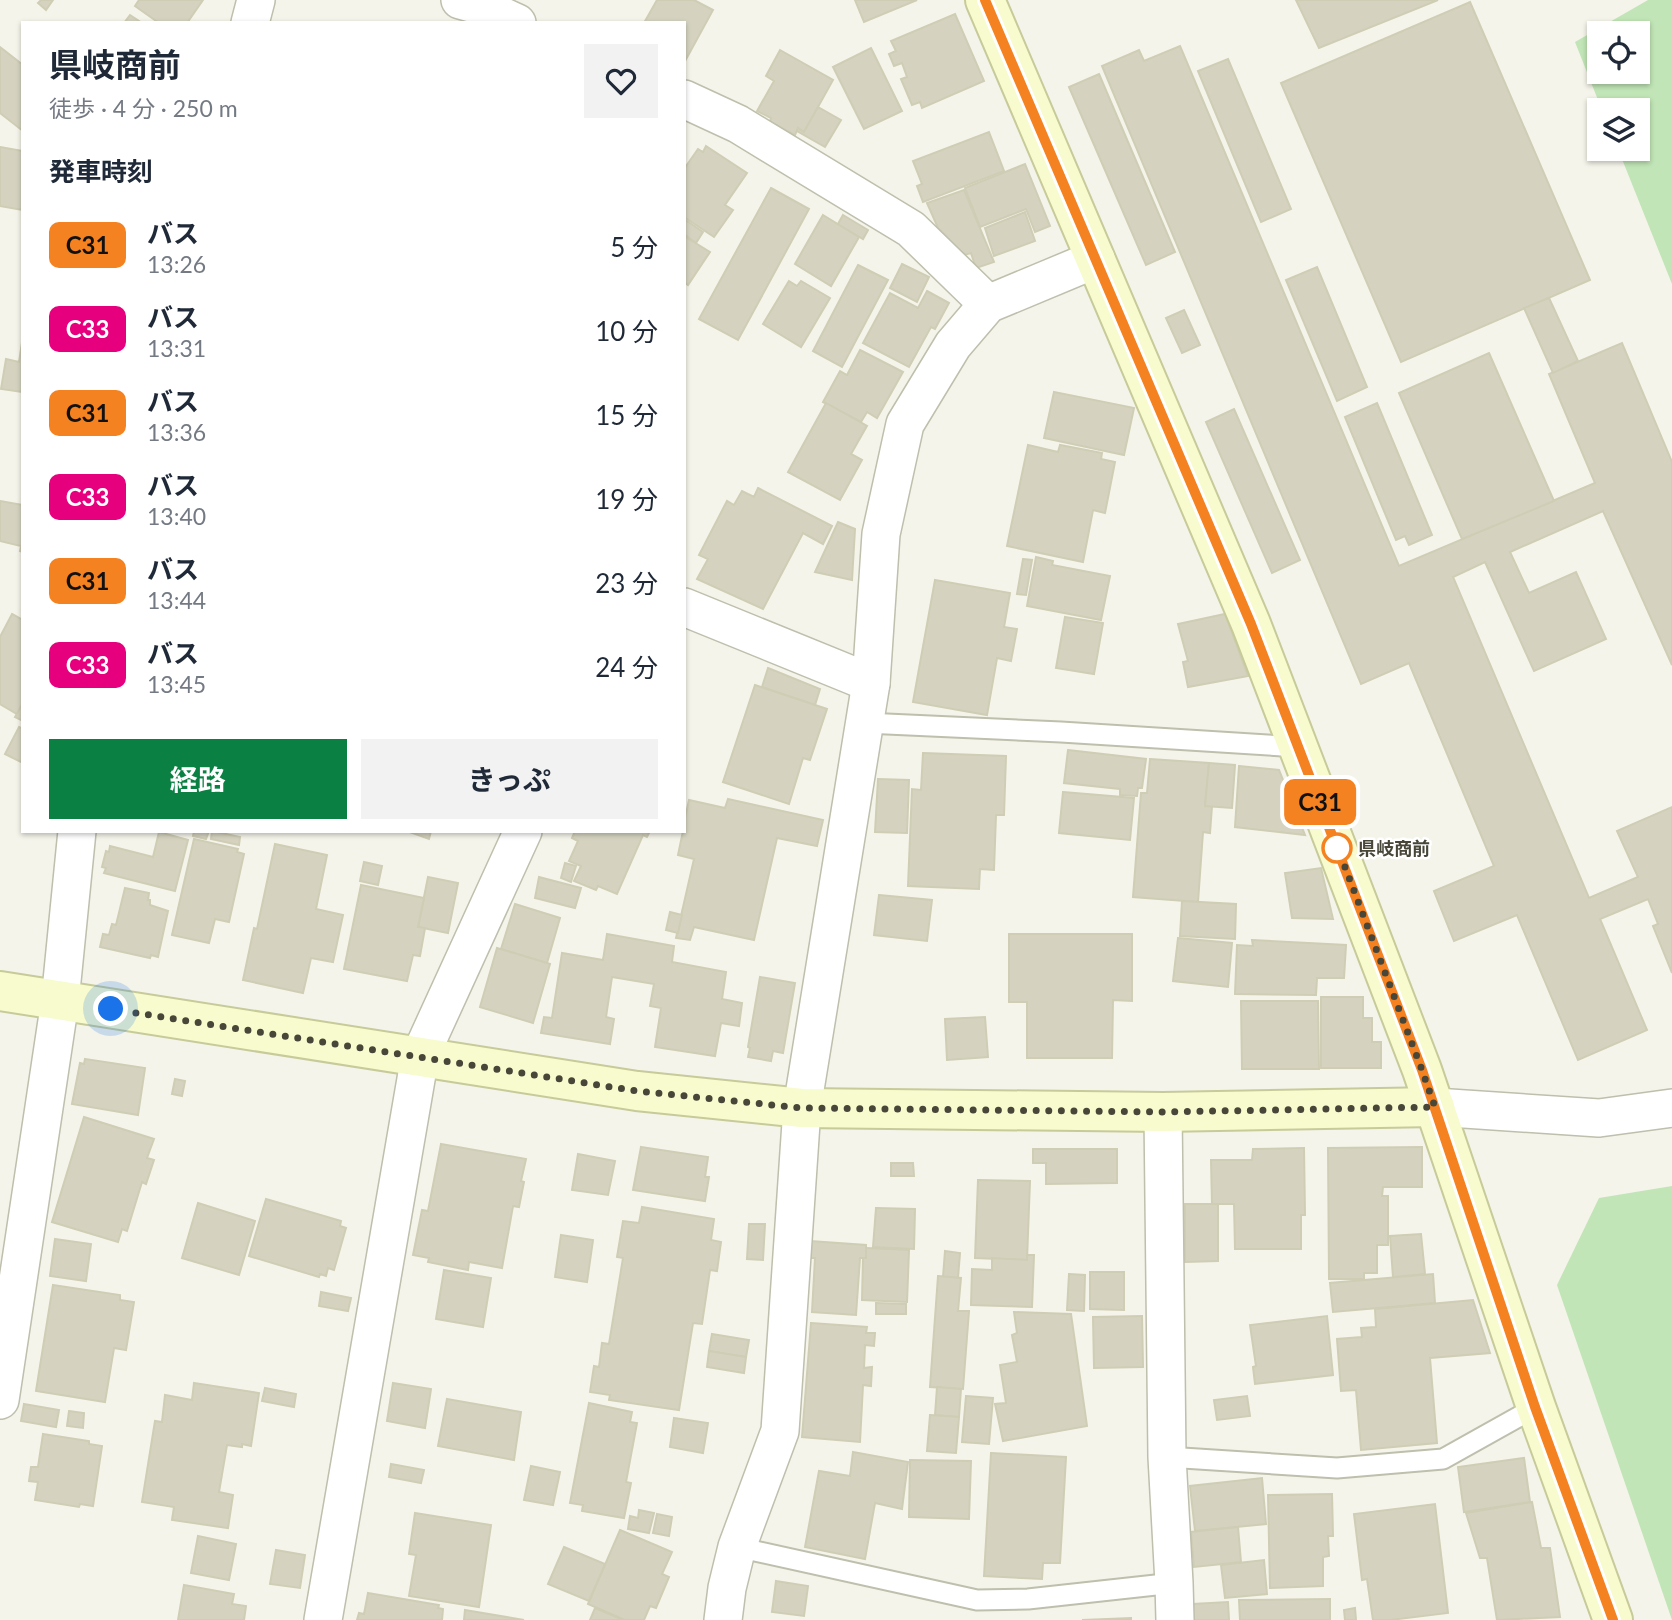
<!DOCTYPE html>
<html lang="ja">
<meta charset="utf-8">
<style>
body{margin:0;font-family:Lato,"Noto Sans JP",sans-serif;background:#f2f2f3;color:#1f2937;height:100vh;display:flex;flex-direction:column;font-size:26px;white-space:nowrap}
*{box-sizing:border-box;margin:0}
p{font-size:23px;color:#747a83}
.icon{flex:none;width:38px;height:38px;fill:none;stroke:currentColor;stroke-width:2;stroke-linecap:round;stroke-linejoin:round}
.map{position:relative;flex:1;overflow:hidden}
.panel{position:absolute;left:21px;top:21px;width:665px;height:812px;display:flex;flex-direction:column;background:#fff;border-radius:0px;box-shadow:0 2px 5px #0004}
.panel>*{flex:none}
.badge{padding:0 14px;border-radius:10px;font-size:24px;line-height:46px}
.tools{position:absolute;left:1587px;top:21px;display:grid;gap:14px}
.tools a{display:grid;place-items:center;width:63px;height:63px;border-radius:0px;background:#fff;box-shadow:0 2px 5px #0004;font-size:35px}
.you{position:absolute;width:35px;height:35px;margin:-18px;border:5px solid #fff;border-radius:50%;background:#1a73e8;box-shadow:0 0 0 10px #1a73e833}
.map>.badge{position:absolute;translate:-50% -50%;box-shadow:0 0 0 4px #fff}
h2{padding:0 28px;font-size:26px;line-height:63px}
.round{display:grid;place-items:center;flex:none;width:74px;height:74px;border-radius:0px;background:#f2f2f3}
.headline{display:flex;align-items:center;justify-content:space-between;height:119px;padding:0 28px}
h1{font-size:33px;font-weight:700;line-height:52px}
.primary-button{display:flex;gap:14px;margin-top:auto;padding:14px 28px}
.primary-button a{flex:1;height:80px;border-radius:0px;background:#0b8043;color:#fff;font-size:28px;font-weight:700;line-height:80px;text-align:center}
.primary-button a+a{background:#f2f2f3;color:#1f2937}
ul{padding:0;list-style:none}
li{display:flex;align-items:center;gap:21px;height:84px;padding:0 28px}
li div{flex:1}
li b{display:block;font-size:26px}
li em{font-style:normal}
li .badge{min-width:77px;font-weight:700;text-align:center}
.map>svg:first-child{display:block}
</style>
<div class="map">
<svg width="1672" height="1620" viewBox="0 0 1672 1620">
<rect width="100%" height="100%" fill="#f4f4ea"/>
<g fill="#c1e5b6" fill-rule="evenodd">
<path d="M 1648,0 L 1672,0 L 1672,284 L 1618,149 L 1638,149 L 1638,110 L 1602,110 L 1575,42 ZM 1600,33 L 1638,33 L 1638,72 L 1600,72 Z"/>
<polygon points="1672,1186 1672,1620 1557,1285 1599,1198"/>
</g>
<g fill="#d5d3c0" stroke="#cfcdb4" stroke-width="2">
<polygon points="41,0 53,0 46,10 38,3"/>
<polygon points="139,0 203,0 187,23 159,23 135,6"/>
<polygon points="657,0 694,0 713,10 684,63 684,23 644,23"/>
<polygon points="855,0 917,0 864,22"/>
<polygon points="1296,0 1438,0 1319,48"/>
<polygon points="1470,2 1590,280 1401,362 1281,83"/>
<polygon points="955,14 984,81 922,108 920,102 912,105 901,79 907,77 902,63 894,66 889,54 896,51 891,41"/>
<polygon points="130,15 142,23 124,23"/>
<polygon points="1180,46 1399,566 1595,483 1549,374 1622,343 1672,462 1672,665 1603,511 1510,552 1529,593 1576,572 1606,639 1534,671 1485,562 1453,577 1589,898 1638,877 1617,831 1672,807 1672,973 1653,926 1658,924 1648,899 1600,919 1647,1030 1578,1060 1517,915 1454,941 1434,891 1494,866 1409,663 1361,684 1102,66 1139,50 1144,61"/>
<polygon points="0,47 23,65 23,131 0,113"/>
<polygon points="871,48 902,111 864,129 833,67"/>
<polygon points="780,50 833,80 804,132 798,128 795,135 770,122 771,118 757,111 774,81 766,76"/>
<polygon points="1228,59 1291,209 1261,222 1198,71"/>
<polygon points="1099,74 1175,252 1146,265 1069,87"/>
<polygon points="818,107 841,120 825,147 797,131 798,128 804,132"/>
<polygon points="989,132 1004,171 923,202 917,186 922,184 913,161"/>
<polygon points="706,146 747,173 725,205 733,210 714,237 684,217 684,169 698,149 703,152"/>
<polygon points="0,147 23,151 23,210 0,206"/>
<polygon points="1025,164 1050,226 1035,232 1026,209 980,227 965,188"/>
<polygon points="771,188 809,209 738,340 699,319"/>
<polygon points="964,190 994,262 976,268 971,253 964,255 938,228 927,203"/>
<polygon points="1025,212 1035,241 994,256 985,228"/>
<polygon points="823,215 859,237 831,286 795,264"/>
<polygon points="843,215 868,230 863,239 838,224"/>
<polygon points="684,219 703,232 696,243 684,234"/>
<polygon points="684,236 710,252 688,285 684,282"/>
<polygon points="902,264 929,277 917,302 890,288"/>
<polygon points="858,265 888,280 842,367 813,351"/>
<polygon points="1317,267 1367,387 1337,401 1286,280"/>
<polygon points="789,281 797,286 801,281 830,298 801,347 763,324"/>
<polygon points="927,291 949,303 935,329 931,327 909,367 863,343 890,293 918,308"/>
<polygon points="1549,298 1578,361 1553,373 1524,308"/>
<polygon points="1184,310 1200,345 1182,353 1166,318"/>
<polygon points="23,336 23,392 1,389 6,359 19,362"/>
<polygon points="860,350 903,372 877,418 867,412 861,422 823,402 840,371 847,375"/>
<polygon points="1489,353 1554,501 1462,539 1399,393"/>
<polygon points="1054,392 1134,408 1124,455 1044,438"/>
<polygon points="826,403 867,426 851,454 862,460 840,500 788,472"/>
<polygon points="1377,403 1432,535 1409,545 1405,536 1396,540 1345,417"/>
<polygon points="1234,409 1300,560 1272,573 1206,422"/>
<polygon points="1028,445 1058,452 1060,445 1102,453 1101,459 1115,462 1105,513 1093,510 1083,562 1007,546"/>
<polygon points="758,488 832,526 823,544 803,533 763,609 697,579 708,559 699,555 727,501 734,505 742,491 754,497"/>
<polygon points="0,501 23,505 23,552 20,551 21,546 0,541"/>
<polygon points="838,522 855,529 852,580 815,572"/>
<polygon points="1036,557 1053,561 1052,565 1110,576 1101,620 1027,606"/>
<polygon points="1023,559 1032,560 1026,595 1017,594"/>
<polygon points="935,580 1010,593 1004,627 1017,629 1011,661 997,658 987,715 913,702"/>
<polygon points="12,614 23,620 23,703 17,714 0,704 0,637"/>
<polygon points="1225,614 1248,676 1188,687 1183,662 1188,661 1178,624"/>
<polygon points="1065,617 1103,623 1094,674 1056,668"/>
<polygon points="768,668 820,689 815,705 762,687"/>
<polygon points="755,685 827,709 810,760 803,758 789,804 723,782"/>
<polygon points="23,703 23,721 15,717"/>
<polygon points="19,727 23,729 23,763 5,754"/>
<polygon points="1068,750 1146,759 1142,788 1138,788 1137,796 1120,795 1120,789 1064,783"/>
<polygon points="923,753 1006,756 1004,815 996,815 994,870 980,869 979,889 908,886 912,789 921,790"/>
<polygon points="1150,759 1209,763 1205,806 1212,806 1210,833 1203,832 1198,902 1133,897 1141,793 1147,793"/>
<polygon points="1209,763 1235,765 1232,808 1205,806"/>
<polygon points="1239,766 1279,770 1305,835 1235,827"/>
<polygon points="878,779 909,780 907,833 875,832"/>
<polygon points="1063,792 1134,798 1130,840 1059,833"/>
<polygon points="728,799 823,820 817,846 777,838 754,940 694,927 690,940 676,938 694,859 678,855 683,831 684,831 684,823 689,800 725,808"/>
<polygon points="194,831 209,831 206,839 193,836"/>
<polygon points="212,831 240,837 239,845 211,839"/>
<polygon points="407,831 431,831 429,839"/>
<polygon points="575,831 650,831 647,837 643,835 617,894 598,886 596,890 574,881 581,866 569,861 578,841 572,838"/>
<polygon points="159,832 188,840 175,891 104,873 106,868 102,867 106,851 109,852 110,846 153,857"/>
<polygon points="194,839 238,849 237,852 244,854 229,922 215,919 209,943 172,935"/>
<polygon points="275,844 327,855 316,909 343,915 333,962 311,958 303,993 243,980 254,928 257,929"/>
<polygon points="364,862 382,866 378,885 360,881"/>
<polygon points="565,863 576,866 571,882 561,878"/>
<polygon points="1321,868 1333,919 1292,918 1285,873"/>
<polygon points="428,877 458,883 448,933 418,927"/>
<polygon points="539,877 581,888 575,908 535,898"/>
<polygon points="361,885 424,898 418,927 425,928 420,956 413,955 407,981 344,969"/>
<polygon points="125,888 149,893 148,900 150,900 150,905 168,911 158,957 151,955 150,958 100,947 103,934 109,935 112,924 116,925"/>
<polygon points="879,895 932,900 927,941 874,935"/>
<polygon points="1182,901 1236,904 1235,939 1180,936"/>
<polygon points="515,904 560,918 547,963 501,949"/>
<polygon points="670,912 682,915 678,933 666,930"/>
<polygon points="607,934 674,946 672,962 726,972 722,999 742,1003 739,1026 721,1023 715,1056 655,1047 661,1008 650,1006 654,984 612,977 606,1017 614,1019 610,1044 541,1033 544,1017 552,1018 562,953 603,960"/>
<polygon points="1009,934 1132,934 1132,1001 1113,1000 1112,1058 1027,1058 1027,1002 1009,1002"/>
<polygon points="1178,938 1232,943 1228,987 1173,981"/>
<polygon points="1252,940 1346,945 1344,978 1317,978 1316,995 1235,994 1237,945 1253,946"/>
<polygon points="497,948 550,964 533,1023 480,1007"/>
<polygon points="760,977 795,983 783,1053 773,1051 771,1061 748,1057 750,1048 748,1047"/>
<polygon points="1321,997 1363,997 1363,1018 1372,1018 1372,1042 1381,1042 1381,1068 1321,1068"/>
<polygon points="1241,1001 1318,1001 1319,1069 1242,1069"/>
<polygon points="985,1017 988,1057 947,1060 945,1019"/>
<polygon points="85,1059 145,1068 138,1115 72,1104 80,1063 84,1064"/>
<polygon points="175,1079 185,1081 182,1096 172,1094"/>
<polygon points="84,1117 154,1139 147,1158 154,1160 146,1184 142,1182 127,1231 122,1229 118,1242 52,1222"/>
<polygon points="441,1144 526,1159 521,1181 524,1182 519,1207 513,1206 502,1268 469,1262 468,1270 428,1262 429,1258 413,1255 422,1210 428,1211"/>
<polygon points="641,1147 708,1157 705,1177 709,1177 705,1201 633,1190"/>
<polygon points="1422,1147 1422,1187 1383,1187 1382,1196 1388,1196 1388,1245 1377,1245 1377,1273 1364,1273 1364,1279 1329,1279 1328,1148"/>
<polygon points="1304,1148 1305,1215 1301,1215 1301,1249 1235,1249 1234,1204 1212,1204 1211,1160 1252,1160 1253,1149"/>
<polygon points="1033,1149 1117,1149 1117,1183 1046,1184 1046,1163 1033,1163"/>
<polygon points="578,1154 615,1161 608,1195 572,1190"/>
<polygon points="891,1163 913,1163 914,1176 891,1176"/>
<polygon points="978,1180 1030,1181 1027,1260 975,1258"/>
<polygon points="266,1199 341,1221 340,1226 346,1228 334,1270 328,1268 326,1276 320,1274 319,1277 249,1256"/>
<polygon points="198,1203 255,1221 239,1275 182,1258"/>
<polygon points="1185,1204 1218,1204 1218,1261 1185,1262"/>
<polygon points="642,1207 714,1219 711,1240 721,1242 717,1271 710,1270 702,1324 693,1323 679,1410 609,1400 610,1395 590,1392 594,1366 599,1367 602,1343 609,1344 623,1258 617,1257 623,1221 639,1223"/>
<polygon points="876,1208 915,1209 914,1249 873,1247"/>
<polygon points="749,1224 765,1224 763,1260 747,1259"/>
<polygon points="1421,1234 1425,1274 1393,1277 1390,1236"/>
<polygon points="561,1235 593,1240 587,1282 555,1277"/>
<polygon points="55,1239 91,1244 86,1281 50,1276"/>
<polygon points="810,1241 866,1245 866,1258 860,1258 856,1315 812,1312 815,1258 809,1258"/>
<polygon points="866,1248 909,1250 907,1302 862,1300 863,1258 866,1258"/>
<polygon points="945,1251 960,1253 958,1278 943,1277"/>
<polygon points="1027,1255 1034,1255 1032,1307 971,1305 972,1269 992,1270 992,1258 1027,1260"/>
<polygon points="444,1270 491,1278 483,1327 436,1319"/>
<polygon points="1090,1272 1124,1272 1124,1310 1090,1309"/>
<polygon points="1069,1274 1085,1275 1084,1311 1067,1310"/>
<polygon points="1433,1274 1435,1303 1333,1312 1330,1283"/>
<polygon points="938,1276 961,1278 958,1311 969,1311 963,1389 930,1387"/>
<polygon points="53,1285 120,1295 120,1300 134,1302 126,1350 114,1348 105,1402 36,1391"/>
<polygon points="321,1292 351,1298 348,1311 319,1306"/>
<polygon points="1473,1300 1490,1353 1430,1358 1437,1443 1361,1450 1356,1390 1341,1391 1337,1339 1362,1337 1361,1328 1376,1327 1375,1309"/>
<polygon points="876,1303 906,1304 906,1314 876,1314"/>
<polygon points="1014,1312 1071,1314 1087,1426 1003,1441 995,1404 1006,1403 1000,1365 1017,1362 1012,1335 1017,1333"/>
<polygon points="1142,1316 1143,1367 1094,1368 1093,1317"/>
<polygon points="1327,1316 1333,1375 1255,1384 1253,1367 1256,1366 1250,1325"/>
<polygon points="811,1323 867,1327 866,1333 875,1333 874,1346 865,1345 864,1368 872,1367 871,1386 863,1385 860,1442 802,1437"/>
<polygon points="712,1334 749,1340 746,1357 709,1351"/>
<polygon points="709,1351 746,1357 744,1373 707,1367"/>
<polygon points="194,1383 259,1393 251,1446 242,1444 242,1447 227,1445 219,1492 233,1495 228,1528 172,1520 174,1507 142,1502 155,1421 162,1422 165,1395 192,1400"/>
<polygon points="393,1383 431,1389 425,1428 387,1421"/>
<polygon points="937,1387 961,1389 959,1417 935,1415"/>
<polygon points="265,1388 296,1394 294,1407 262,1401"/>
<polygon points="966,1396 993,1398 989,1444 962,1442"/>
<polygon points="1247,1396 1250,1416 1217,1420 1214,1400"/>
<polygon points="447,1399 521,1412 514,1460 438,1446"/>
<polygon points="589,1403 632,1412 630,1422 637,1423 626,1482 631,1483 624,1518 582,1511 583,1505 570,1503"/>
<polygon points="24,1404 59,1410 56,1427 21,1421"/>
<polygon points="69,1411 84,1413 83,1428 67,1426"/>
<polygon points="930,1415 959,1417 956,1453 927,1451"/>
<polygon points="674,1418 708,1423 703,1453 670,1447"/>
<polygon points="43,1434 89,1441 89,1444 102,1446 93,1506 80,1504 79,1507 35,1500 38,1482 29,1481 31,1467 38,1467"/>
<polygon points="853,1452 908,1462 902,1509 875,1503 865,1559 805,1547 819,1471 850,1476"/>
<polygon points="991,1453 1066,1457 1060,1563 1043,1563 1042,1579 984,1576"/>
<polygon points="1524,1458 1530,1502 1464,1512 1458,1467"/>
<polygon points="910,1460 971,1461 969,1519 909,1517"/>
<polygon points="391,1464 424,1470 421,1483 389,1477"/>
<polygon points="531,1466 560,1472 553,1505 524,1500"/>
<polygon points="1262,1478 1266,1524 1195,1531 1190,1486"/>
<polygon points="1332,1494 1333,1536 1328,1536 1329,1556 1323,1557 1323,1586 1270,1588 1268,1495"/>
<polygon points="1532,1502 1541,1548 1550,1548 1560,1617 1497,1620 1487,1558 1480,1558 1466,1513"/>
<polygon points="1435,1504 1448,1613 1390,1620 1373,1620 1367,1579 1362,1580 1354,1514"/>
<polygon points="639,1510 654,1513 649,1533 628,1529 630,1516 638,1518"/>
<polygon points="415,1513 491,1525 479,1607 409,1596 416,1555 409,1554"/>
<polygon points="657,1514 672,1517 669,1536 653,1533"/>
<polygon points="1238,1527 1241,1562 1194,1567 1191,1532"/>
<polygon points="620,1530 672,1552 662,1574 669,1577 656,1608 650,1606 644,1620 625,1620 588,1604"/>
<polygon points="198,1536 236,1544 229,1580 191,1573"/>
<polygon points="564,1547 605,1564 589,1601 548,1584"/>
<polygon points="276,1550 305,1555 300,1588 270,1584"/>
<polygon points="1264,1560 1267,1594 1225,1598 1221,1565"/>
<polygon points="776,1581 808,1586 804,1616 772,1612"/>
<polygon points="184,1585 234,1594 232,1604 246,1606 244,1620 178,1620"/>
<polygon points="368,1593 439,1605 438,1608 443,1609 442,1620 357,1620 359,1613 364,1614"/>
<polygon points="1330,1599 1330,1620 1240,1620 1239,1600"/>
<polygon points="1228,1602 1229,1620 1193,1620 1193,1604"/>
<polygon points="595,1608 623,1620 590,1620"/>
<polygon points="1355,1608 1356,1620 1345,1620 1344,1610"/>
<polygon points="465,1610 524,1620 464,1620"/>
<polygon points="1131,1618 1131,1620 1082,1620"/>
</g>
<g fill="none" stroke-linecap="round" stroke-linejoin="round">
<defs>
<g id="lane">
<polyline points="865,723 1061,732 1299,747"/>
<polyline points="1167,1457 1337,1468 1443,1459 1536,1407"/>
<polyline points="737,1547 977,1600 1028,1599 1174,1583"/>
</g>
<g id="street">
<polyline points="460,0 478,5 517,23"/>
<polyline points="250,23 256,0"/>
<polyline points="684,99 738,124 911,229 988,304"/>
<polyline points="684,607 871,683"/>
<polyline points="1435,1107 1599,1118 1672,1108"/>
<polyline points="1163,1112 1167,1457 1174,1583 1175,1620"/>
<polyline points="0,1400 60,1001 77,831"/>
<polyline points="323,1620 420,1056 523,831"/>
<polyline points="723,1620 727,1588 737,1547 780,1431 802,1108 871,683 881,534 905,424 953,345 988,304 1096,259"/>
</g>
<g id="secondary">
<polyline points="985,0 1251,624 1422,1070 1536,1407 1613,1620"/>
<polyline points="0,991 637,1091 802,1108 1163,1112 1435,1107"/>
</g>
</defs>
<use href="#lane" stroke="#bfbfad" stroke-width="23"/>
<use href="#street" stroke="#bfbfad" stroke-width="40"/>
<use href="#secondary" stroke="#c7ca99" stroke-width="42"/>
<use href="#lane" stroke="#fff" stroke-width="19"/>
<use href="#street" stroke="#fff" stroke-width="37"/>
<use href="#secondary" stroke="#f8fbcd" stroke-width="38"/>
</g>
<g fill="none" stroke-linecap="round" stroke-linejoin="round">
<defs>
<polyline id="line" points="985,0 1251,624 1422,1070 1535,1407 1613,1620"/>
</defs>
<use href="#line" stroke="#fff" stroke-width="16"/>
<use href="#line" stroke="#f58220" stroke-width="10"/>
<polyline stroke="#474639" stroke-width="7" stroke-dasharray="0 12.6" points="111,1009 637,1091 802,1108 1163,1112 1435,1107 1422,1070 1337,846 1337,848"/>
</g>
<circle fill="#fff" stroke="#f58220" stroke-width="3.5" cx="1337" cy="848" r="14"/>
<g text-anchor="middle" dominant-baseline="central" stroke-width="5" stroke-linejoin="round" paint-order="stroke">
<g font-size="18" font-weight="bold" fill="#474639" stroke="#fff" text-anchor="start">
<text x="1358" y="848">県岐商前</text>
</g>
</g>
</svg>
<div class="tools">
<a><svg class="icon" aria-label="locate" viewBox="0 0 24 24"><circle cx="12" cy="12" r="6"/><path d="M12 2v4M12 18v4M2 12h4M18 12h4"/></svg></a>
<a><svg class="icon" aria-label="layers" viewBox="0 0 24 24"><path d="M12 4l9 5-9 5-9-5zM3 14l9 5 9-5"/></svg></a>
</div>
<div class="you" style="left:111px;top:1009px"></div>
<b class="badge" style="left:1320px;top:802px;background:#f58220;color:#111">C31</b>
<section class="panel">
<div class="headline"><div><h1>県岐商前</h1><p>徒歩 · 4 分 · 250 m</p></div><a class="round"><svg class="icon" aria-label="heart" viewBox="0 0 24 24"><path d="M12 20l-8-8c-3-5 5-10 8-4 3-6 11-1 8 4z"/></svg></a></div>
<h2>発車時刻</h2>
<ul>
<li><span class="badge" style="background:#f58220;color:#111">C31</span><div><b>バス</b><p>13:26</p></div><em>5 分</em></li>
<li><span class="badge" style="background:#e6007e;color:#fff">C33</span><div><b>バス</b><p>13:31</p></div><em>10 分</em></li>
<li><span class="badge" style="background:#f58220;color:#111">C31</span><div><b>バス</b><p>13:36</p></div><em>15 分</em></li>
<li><span class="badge" style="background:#e6007e;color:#fff">C33</span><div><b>バス</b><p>13:40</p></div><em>19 分</em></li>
<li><span class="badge" style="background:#f58220;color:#111">C31</span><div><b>バス</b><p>13:44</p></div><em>23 分</em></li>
<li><span class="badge" style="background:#e6007e;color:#fff">C33</span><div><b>バス</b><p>13:45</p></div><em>24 分</em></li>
</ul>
<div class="primary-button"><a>経路</a><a>きっぷ</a></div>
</section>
</div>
